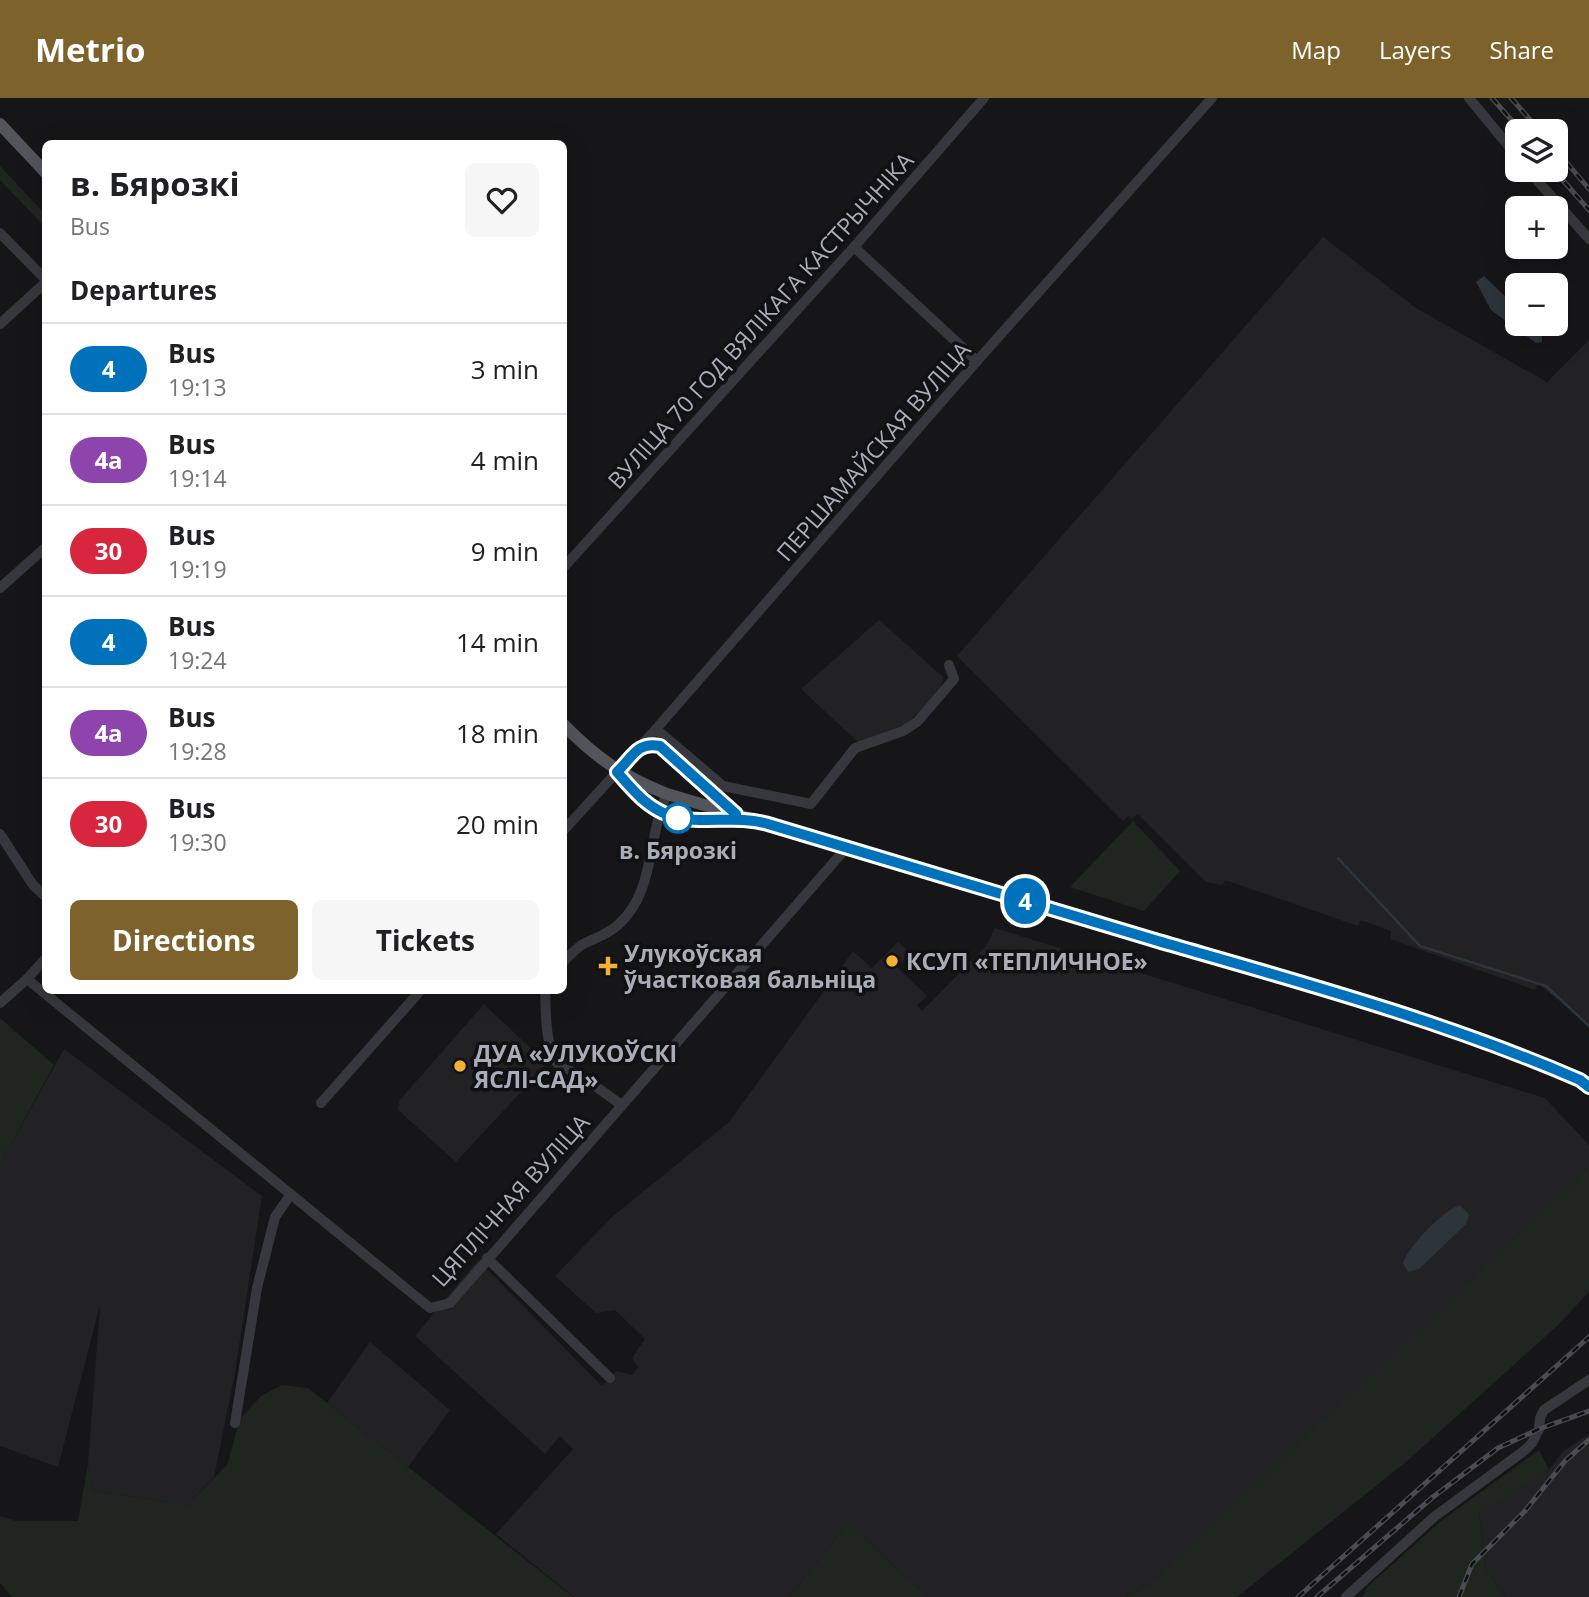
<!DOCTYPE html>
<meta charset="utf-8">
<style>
body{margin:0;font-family:"Open Sans",sans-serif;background:#f6f6f6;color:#202124;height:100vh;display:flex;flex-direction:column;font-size:26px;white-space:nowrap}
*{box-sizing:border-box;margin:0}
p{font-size:23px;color:#757577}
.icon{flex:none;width:38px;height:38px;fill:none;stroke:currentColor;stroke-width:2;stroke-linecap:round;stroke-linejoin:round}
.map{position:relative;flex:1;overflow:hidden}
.drawer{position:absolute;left:42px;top:42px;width:525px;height:854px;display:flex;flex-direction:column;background:#fff;border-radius:10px;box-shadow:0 7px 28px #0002}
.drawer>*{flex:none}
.badge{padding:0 14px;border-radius:23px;font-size:24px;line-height:46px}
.fabs{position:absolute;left:1505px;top:21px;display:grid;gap:14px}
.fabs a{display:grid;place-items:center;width:63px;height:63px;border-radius:10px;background:#fff;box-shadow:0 7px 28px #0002;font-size:35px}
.map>.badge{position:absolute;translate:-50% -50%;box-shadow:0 0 0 4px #fff}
h2{padding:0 28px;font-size:26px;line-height:63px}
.round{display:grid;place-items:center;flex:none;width:74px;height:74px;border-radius:10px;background:#f6f6f6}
.overview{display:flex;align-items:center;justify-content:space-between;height:119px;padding:0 28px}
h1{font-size:33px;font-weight:700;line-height:52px}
.cta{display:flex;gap:14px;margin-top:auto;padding:14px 28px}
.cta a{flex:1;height:80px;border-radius:10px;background:#7e622b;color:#fff;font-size:28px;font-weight:700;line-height:80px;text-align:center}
.cta a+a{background:#f6f6f6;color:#202124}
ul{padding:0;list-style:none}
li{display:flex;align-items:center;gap:21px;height:91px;padding:0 28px;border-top:2px solid #e0e0e0}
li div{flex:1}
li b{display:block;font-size:26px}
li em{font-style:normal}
li .badge{min-width:77px;font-weight:700;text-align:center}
header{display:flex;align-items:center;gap:42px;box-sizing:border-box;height:98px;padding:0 35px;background:#7e622b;color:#fff}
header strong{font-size:33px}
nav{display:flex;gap:38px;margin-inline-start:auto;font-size:24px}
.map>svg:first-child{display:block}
</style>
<header>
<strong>Metrio</strong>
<nav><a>Map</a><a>Layers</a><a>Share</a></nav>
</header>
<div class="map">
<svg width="1589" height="1499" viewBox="0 0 1589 1499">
<rect width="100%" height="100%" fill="#161618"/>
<g fill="#222225">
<polygon points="1323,139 1416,210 1547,284 1589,242 1589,926 1538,886 1535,892 1390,841 1391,833 1361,822 1358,828 1225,782 1223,787 1206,784 1138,716 1132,721 1128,718 1123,723 957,558"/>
<polygon points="879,522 943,579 941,590 908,625 859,645 801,591"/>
<polygon points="995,830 1545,1000 1589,1047 1589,1069 1187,1454 1154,1483 1127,1499 927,1499 848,1425 790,1499 574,1499 496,1436 573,1351 560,1338 545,1356 415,1238 478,1162 602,1288 616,1273 633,1277 638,1269 632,1260 645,1241 615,1212 596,1215 555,1178 612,1119 729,1024 853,853 872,870 898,844 910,855 897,869 927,898 917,907 922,913 986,848"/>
<polygon points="484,906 547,966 456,1064 398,1012 399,1003"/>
<polygon points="64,951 262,1098 235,1275 214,1379 187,1407 92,1393 88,1366 100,1207 58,1369 0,1348 0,1066"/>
<polygon points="370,1244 450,1312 408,1369 327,1305"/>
<polygon points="1589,1336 1589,1499 1505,1499 1485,1470 1479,1415 1549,1372 1562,1354"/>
</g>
<g fill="#1e261f">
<polygon points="0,68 45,116 45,129 0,82"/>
<polygon points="1133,723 1180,773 1144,813 1070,789"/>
<polygon points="0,920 54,967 0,1066"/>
<polygon points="1589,1069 1589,1194 1556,1229 1406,1364 1237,1499 1127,1499 1154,1483"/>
<polygon points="282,1287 308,1290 573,1499 12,1499 0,1485 0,1418 16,1423 78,1423 88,1366 92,1393 187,1407 227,1367 240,1321 261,1298"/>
<polygon points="1539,1352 1549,1372 1479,1416 1485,1470 1505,1499 1363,1499 1367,1489 1441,1423"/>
<polygon points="848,1425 927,1499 790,1499"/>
</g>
<g fill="#2c353c">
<polygon points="1484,178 1517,210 1517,226 1533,226 1542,235 1542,244 1536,245 1491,212 1476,184"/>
<path d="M 1460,1107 L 1469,1117 L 1466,1126 L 1419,1171 L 1408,1174 L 1403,1165 C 1407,1150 1444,1111 1460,1107 Z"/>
</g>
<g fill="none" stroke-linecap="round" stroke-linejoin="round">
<polyline stroke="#2c353c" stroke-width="2.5" points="1338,760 1420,848 1546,888 1589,928"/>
<g stroke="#37383d" stroke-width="10">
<polyline points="1469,0 1517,58"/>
<polyline points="1528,72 1589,141"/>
<polyline points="0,135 46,182"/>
<polyline points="854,149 977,263"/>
<polyline points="0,226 46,184"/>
<polyline points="564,469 854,149 984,0"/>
<polyline points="0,490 46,449"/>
<polyline points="656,631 723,688 811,706 855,650 903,633 917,624 954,581 949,567"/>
<polyline points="564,732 656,631 977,263 1212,0"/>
<polyline points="0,736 33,787 46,799"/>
<path d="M 564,863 C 570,857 577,849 585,845 C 596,840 608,836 618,827 C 656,793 647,738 667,696"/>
<polyline points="27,881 430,1210 450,1205 847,749"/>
<path d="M 545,892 C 546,915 545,946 557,965 L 587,982 L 620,1006"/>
<polyline points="0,905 27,881 46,860"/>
<polyline points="321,1005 421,892"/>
<polyline points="487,1160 610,1280"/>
<polyline points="235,1325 257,1190 275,1119 291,1096"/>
<polyline points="1346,1499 1434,1419 1525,1352 1532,1345 1539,1331 1540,1320 1544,1312 1589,1282"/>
</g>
<g stroke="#53555c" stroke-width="12">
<polyline points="0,26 46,75"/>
<path d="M 564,627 C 596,660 624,679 667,696 L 1348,898 L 1491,945 L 1580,982 L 1589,989"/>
</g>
<defs>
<g id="rail">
<polyline points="1492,0 1521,33"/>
<polyline points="1511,0 1540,33"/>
<polyline points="1556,52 1589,91"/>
<polyline points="1554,72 1589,112"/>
<polyline points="1298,1499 1589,1239"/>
<polyline points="1317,1499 1433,1399 1498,1350 1539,1331 1589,1313"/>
<polyline points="1459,1499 1472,1466 1525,1413 1565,1363 1589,1342"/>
</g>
</defs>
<use href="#rail" stroke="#4a4c52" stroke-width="5"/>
<use href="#rail" stroke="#111113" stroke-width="2.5" stroke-dasharray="8" stroke-linecap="butt"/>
</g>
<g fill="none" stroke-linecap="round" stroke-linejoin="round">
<defs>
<path id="line" d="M 736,716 L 660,648 C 637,643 632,660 617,674 C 631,690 647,710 669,717 C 701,728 735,716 768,726 C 898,764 1028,805 1158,843 C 1300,884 1444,923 1580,982 L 1589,989"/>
</defs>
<use href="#line" stroke="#fff" stroke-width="16"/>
<use href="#line" stroke="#0072bc" stroke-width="10"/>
</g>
<circle fill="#fff" stroke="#0072bc" stroke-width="3.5" cx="678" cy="720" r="14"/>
<g fill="#f2b134" stroke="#111113" stroke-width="2.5">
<circle cx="892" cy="863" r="7"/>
<path d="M604.5 857.5h7v7h7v7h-7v7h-7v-7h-7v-7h7z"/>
<circle cx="460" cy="968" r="7"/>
</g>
<g text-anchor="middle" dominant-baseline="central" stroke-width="7" stroke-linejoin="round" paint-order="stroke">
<g font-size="23" fill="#a8adb8" stroke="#111113">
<text transform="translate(760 222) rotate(-48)">ВУЛІЦА 70 ГОД ВЯЛІКАГА КАСТРЫЧНІКА</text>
<text transform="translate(873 353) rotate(-49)">ПЕРШАМАЙСКАЯ ВУЛІЦА</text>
<text transform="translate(510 1102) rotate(-48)">ЦЯПЛІЧНАЯ ВУЛІЦА</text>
</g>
<g font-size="23" font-weight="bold" fill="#a8adb8" stroke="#111113">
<text x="678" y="752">в. Бярозкі</text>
</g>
<g font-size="23" font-weight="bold" fill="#a8adb8" stroke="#111113" text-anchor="start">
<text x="624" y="855">Улукоўская<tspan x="624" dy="26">ўчастковая бальніца</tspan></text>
<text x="906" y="863">КСУП «ТЕПЛИЧНОЕ»</text>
<text x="474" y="955">ДУА «УЛУКОЎСКІ<tspan x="474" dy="26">ЯСЛІ-САД»</tspan></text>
</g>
</g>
</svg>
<div class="fabs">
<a><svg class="icon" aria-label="layers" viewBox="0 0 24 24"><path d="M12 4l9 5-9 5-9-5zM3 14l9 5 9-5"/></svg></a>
<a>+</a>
<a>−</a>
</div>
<b class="badge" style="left:1025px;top:803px;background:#0072bc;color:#fff">4</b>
<section class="drawer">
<div class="overview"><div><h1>в. Бярозкі</h1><p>Bus</p></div><a class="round"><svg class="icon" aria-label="heart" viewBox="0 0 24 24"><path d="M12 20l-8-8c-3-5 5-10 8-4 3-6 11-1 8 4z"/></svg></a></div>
<h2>Departures</h2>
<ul>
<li><span class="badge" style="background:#0072bc;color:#fff">4</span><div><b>Bus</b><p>19:13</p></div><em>3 min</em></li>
<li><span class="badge" style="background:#8e44ad;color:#fff">4а</span><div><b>Bus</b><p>19:14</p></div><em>4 min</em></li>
<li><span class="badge" style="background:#d7263d;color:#fff">30</span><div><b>Bus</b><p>19:19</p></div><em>9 min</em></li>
<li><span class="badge" style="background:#0072bc;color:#fff">4</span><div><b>Bus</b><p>19:24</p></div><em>14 min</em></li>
<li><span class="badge" style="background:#8e44ad;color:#fff">4а</span><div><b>Bus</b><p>19:28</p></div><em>18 min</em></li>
<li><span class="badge" style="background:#d7263d;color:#fff">30</span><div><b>Bus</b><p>19:30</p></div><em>20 min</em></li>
</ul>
<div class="cta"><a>Directions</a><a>Tickets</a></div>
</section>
</div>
